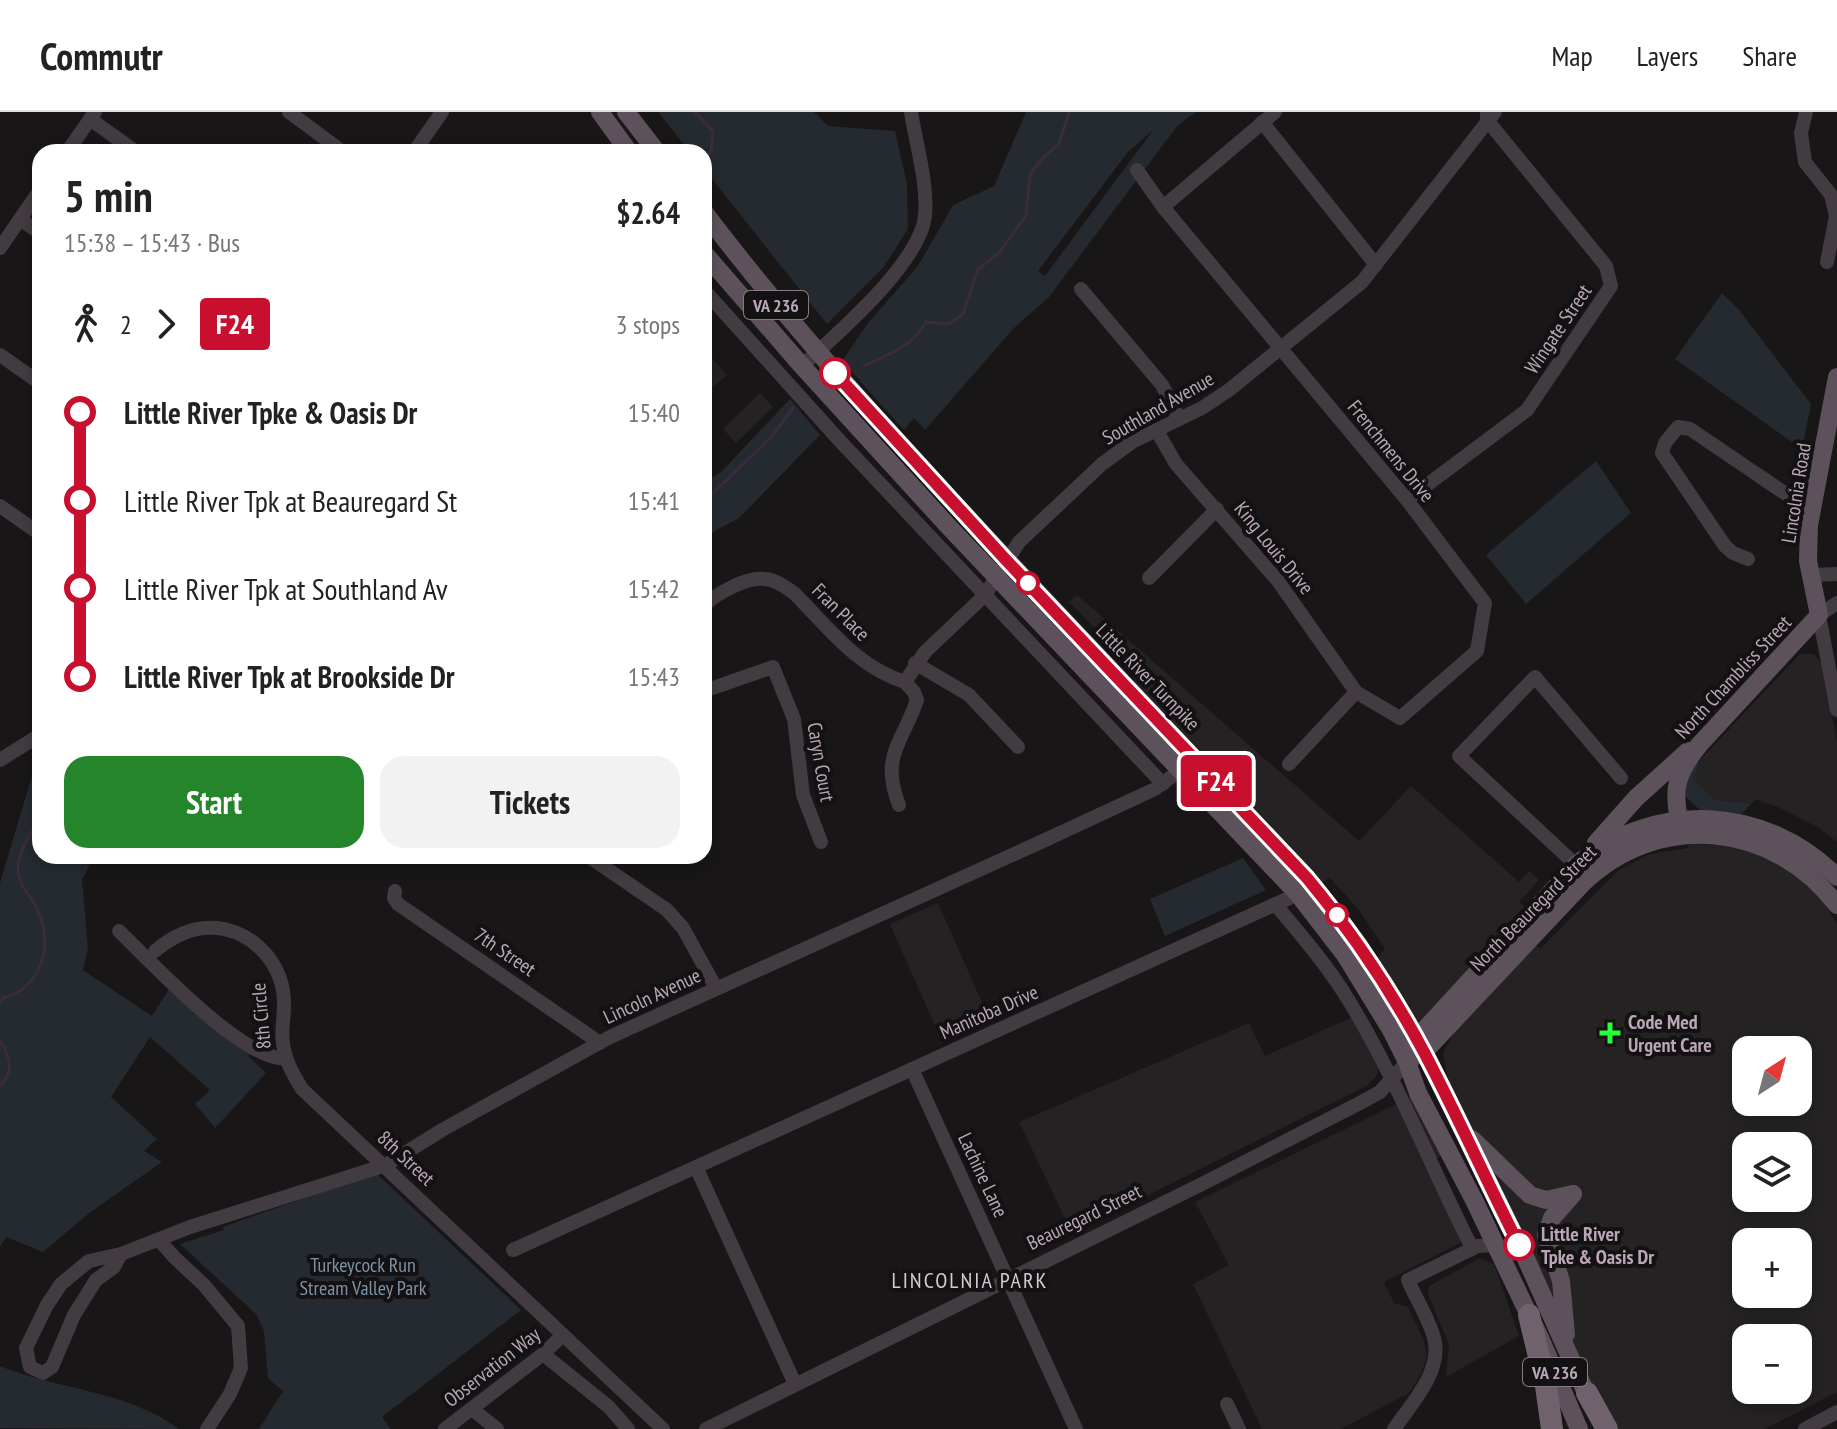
<!DOCTYPE html>
<meta charset="utf-8">
<style>
body{margin:0;font-family:"PT Sans Narrow",sans-serif;background:#f2f2f2;color:#222;height:100vh;display:flex;flex-direction:column;font-size:30px;white-space:nowrap}
*{box-sizing:border-box;margin:0}
p{font-size:26px;color:#767676}
.icon{flex:none;width:44px;height:44px;fill:none;stroke:currentColor;stroke-width:2;stroke-linecap:round;stroke-linejoin:round}
.map{position:relative;flex:1;overflow:hidden}
.sheet{position:absolute;left:32px;top:32px;width:680px;height:720px;display:flex;flex-direction:column;background:#fff;border-radius:24px;box-shadow:0 4px 12px #0003}
.sheet>*{flex:none}
.badge{padding:0 16px;border-radius:6px;font-size:28px;line-height:52px}
.needle{width:52px;rotate:36deg}
.buttons{position:absolute;left:1732px;top:924px;display:grid;gap:16px}
.buttons a{display:grid;place-items:center;width:80px;height:80px;border-radius:16px;background:#fff;box-shadow:0 4px 12px #0003;font-size:40px}
.map>.badge{position:absolute;translate:-50% -50%;box-shadow:0 0 0 4px #fff}
.legs{display:flex;align-items:center;gap:12px;height:88px;padding:0 32px;font-size:26px}
.legs p{margin-inline-start:auto}
.head{display:flex;align-items:center;justify-content:space-between;height:136px;padding:0 32px}
h1{font-size:44px;font-weight:700;line-height:60px}
.button{display:flex;gap:16px;margin-top:auto;padding:16px 32px}
.button a{flex:1;height:92px;border-radius:24px;background:#24852b;color:#fff;font-size:32px;font-weight:700;line-height:92px;text-align:center}
.button a+a{background:#f2f2f2;color:#222}
ul{padding:0 32px;list-style:none}
li{display:flex;align-items:center;gap:28px;height:88px;font-size:30px}
li i{display:grid;place-items:center;width:12px;height:100%;margin:0 10px;background:currentColor}
li i::after{content:'';width:20px;height:20px;margin:-10px;border:6px solid;border-radius:50%;background:#fff}
li p{margin-inline-start:auto}
li:first-child i{background:linear-gradient(#0000 50%,currentColor 0)}
li:last-child i{background:linear-gradient(currentColor 50%,#0000 0)}
header{display:flex;align-items:center;gap:48px;box-sizing:border-box;height:112px;padding:0 40px;background:#fff;border-bottom:2px solid #e0e0e0}
header strong{font-size:38px}
nav{display:flex;gap:44px;margin-inline-start:auto;font-size:28px}
.map>svg:first-child{display:block}
</style>
<header>
<strong>Commutr</strong>
<nav><a>Map</a><a>Layers</a><a>Share</a></nav>
</header>
<div class="map">
<svg width="1837" height="1317" viewBox="0 0 1837 1317">
<rect width="100%" height="100%" fill="#181617"/>
<g fill="#252224" fill-rule="evenodd">
<polygon points="704,237 727,263 712,276 704,267"/>
<polygon points="760,281 773,295 736,331 723,317"/>
<polygon points="1077,483 1359,729 1411,674 1519,770 1529,759 1539,768 1519,790 1526,797 1419,914 1378,845 1385,837 1358,797 1329,765 1322,772 1128,575 1140,562 1069,490"/>
<polygon points="1800,542 1814,542 1821,550 1837,629 1837,730 1819,716 1780,696 1756,687 1751,692 1715,689 1693,668 1700,648"/>
<path d="M 1689,731 L 1745,736 L 1774,748 L 1800,765 L 1822,787 L 1837,812 L 1837,1280 L 1765,1317 L 1609,1317 L 1448,969 L 1443,940 L 1455,919 L 1535,834 L 1540,837 L 1619,758 L 1650,742 L 1688,736 ZM 1746,938 L 1798,938 L 1798,990 L 1746,990 ZM 1746,1034 L 1798,1034 L 1798,1086 L 1746,1086 ZM 1746,1130 L 1798,1130 L 1798,1182 L 1746,1182 ZM 1746,1226 L 1798,1226 L 1798,1278 L 1746,1278 Z"/>
<polygon points="938,791 988,904 940,925 890,812"/>
<polygon points="1353,905 1378,954 1377,963 1368,973 1072,1121 1019,1010 1249,911 1265,944"/>
<polygon points="1415,983 1443,1043 1427,1052 1462,1130 1384,1170 1394,1191 1408,1195 1424,1229 1427,1244 1421,1262 1409,1281 1341,1317 1262,1317 1193,1172 1229,1153 1195,1090"/>
<polygon points="1480,1146 1494,1152 1519,1224 1446,1265 1449,1232 1428,1183 1429,1174"/>
</g>
<g fill="#252a30" fill-rule="evenodd">
<polygon points="658,0 814,0 828,14 895,19 907,72 908,117 883,156 827,212 704,57 704,40 690,40"/>
<path d="M 1026,0 L 1196,0 L 1178,13 L 1049,185 L 1013,217 L 925,318 L 914,306 L 904,318 L 842,249 L 868,211 L 918,154 L 953,93 L 994,74 ZM 1154,17 L 1045,164 L 1038,159 L 1128,40 Z"/>
<polygon points="1722,181 1739,198 1811,292 1802,337 1675,247"/>
<polygon points="790,287 820,323 739,406 704,425 704,371 721,360"/>
<polygon points="1596,349 1631,401 1526,492 1486,443"/>
<polygon points="40,637 40,744 94,744 82,768 88,836 83,858 152,904 175,868 252,939 248,944 266,961 215,1016 195,992 210,978 150,925 111,985 157,1027 144,1039 162,1050 92,1099 43,1140 6,1125 0,1135 0,771"/>
<polygon points="1700,648 1693,668 1715,688 1751,692 1724,720 1675,675"/>
<polygon points="1243,746 1266,778 1165,824 1150,787"/>
<polygon points="376,1061 521,1198 382,1305 391,1317 259,1317 283,1279 268,1266 264,1219 256,1202 180,1132 224,1118 223,1115"/>
<path d="M 0,1254 C 59,1278 126,1278 179,1317 L 0,1316 Z"/>
</g>
<g fill="none" stroke-linecap="round" stroke-linejoin="round">
<g stroke="#3a2b3d" stroke-width="3">
<polyline points="695,0 713,19 711,39 704,51"/>
<path d="M 864,254 C 889,242 912,235 926,210 L 949,212 L 963,202 L 978,157 L 999,141 L 1026,103 L 1030,62 L 1043,46 L 1059,32 L 1069,0"/>
<polyline points="704,390 773,323 793,296"/>
<path d="M 0,891 L 3,886 C 43,875 54,832 37,796 C 30,783 19,774 18,758 C 18,740 30,721 40,708"/>
<path d="M 0,929 C 11,945 14,960 0,974"/>
</g>
<g stroke="#423b41" stroke-width="14">
<polyline points="289,0 343,40"/>
<polyline points="1806,0 1801,21 1805,50 1831,83 1836,104 1827,150"/>
<polyline points="90,7 136,40"/>
<polyline points="1262,10 1376,153"/>
<polyline points="67,40 95,0"/>
<polyline points="414,40 442,0"/>
<polyline points="1137,58 1163,95 1407,388 1485,491 1477,539 1400,606 1356,580 1278,469 1176,352 1157,319"/>
<polyline points="1163,95 1275,0"/>
<polyline points="20,107 40,121"/>
<polyline points="0,136 40,78"/>
<polyline points="1081,177 1162,273 1179,307"/>
<polyline points="704,178 840,329 1163,672"/>
<polyline points="0,243 40,271"/>
<path d="M 802,254 C 837,222 920,151 925,104 C 928,70 916,33 911,0"/>
<polyline points="1407,388 1527,298 1611,174 1606,154 1487,8 1487,1"/>
<polyline points="0,394 40,422"/>
<polyline points="1748,447 1733,441 1725,434 1662,341 1665,331 1678,315 1690,317 1786,382 1813,390"/>
<polyline points="1811,463 1837,462"/>
<polyline points="1149,466 1217,397"/>
<polyline points="1837,491 1819,503 1837,598"/>
<path d="M 704,493 C 718,481 746,465 764,467 C 775,467 785,475 794,481 C 828,515 858,556 905,570"/>
<polyline points="915,551 969,583 1018,635"/>
<polyline points="704,579 773,555 794,607 803,683 821,730"/>
<polyline points="704,589 704,608"/>
<polyline points="0,648 40,623"/>
<polyline points="1289,652 1356,580"/>
<path d="M 899,693 C 880,644 902,632 917,588 L 914,580 L 905,570 L 925,540 L 985,483 L 1019,430 L 1102,352 L 1132,330 L 1202,296 L 1229,278 L 1362,170 L 1495,0"/>
<polyline points="588,744 667,798 683,816 716,876"/>
<polyline points="1576,753 1459,644 1535,565 1621,666"/>
<polyline points="395,779 394,786 398,792 600,931"/>
<path d="M 1275,792 C 1301,823 1328,854 1349,889 C 1396,966 1429,1050 1469,1130"/>
<path d="M 119,819 C 150,849 245,951 286,946"/>
<path d="M 155,839 C 175,822 198,812 224,817 C 260,825 285,857 284,894 C 284,907 281,919 283,931 C 285,949 293,962 302,977 L 663,1317"/>
<polyline points="912,957 1076,1317"/>
<polyline points="696,1055 795,1272"/>
<polyline points="160,1129 174,1145 204,1173 238,1214 241,1256 230,1282 207,1317"/>
<polyline points="513,1138 1298,782"/>
<polyline points="121,1142 114,1155 96,1168 74,1203 52,1255 43,1261 30,1255 26,1236 47,1193 61,1172 89,1149 121,1142 190,1115 386,1053 442,1018 610,925 1043,729 1155,677 1186,654"/>
<polyline points="543,1242 609,1295 628,1317"/>
<polyline points="1227,1292 1239,1317"/>
<polyline points="472,1297 497,1317"/>
<polyline points="445,1317 543,1242 563,1223"/>
<polyline points="706,1317 1202,1072 1360,991 1380,980 1407,950"/>
<path d="M 1394,1317 C 1411,1292 1443,1259 1434,1226 C 1429,1207 1416,1187 1408,1168 L 1478,1134 L 1495,1133"/>
<polyline points="1805,1317 1837,1300"/>
</g>
<g stroke="#5d525b" stroke-width="18">
<polyline points="600,0 629,40"/>
<polyline points="626,0 657,40"/>
<path d="M 704,100 C 782,203 866,295 953,390 C 1070,516 1189,640 1307,766 L 1359,833 L 1424,940 L 1523,1140 L 1591,1292"/>
<polyline points="704,141 802,254 948,414 1298,782 1345,843 1391,918 1407,950 1418,981 1474,1088 1541,1228 1579,1317"/>
<path d="M 1681,719 C 1673,678 1673,665 1700,632 L 1819,503 L 1808,449 L 1809,413 L 1837,265"/>
<polyline points="1596,731 1636,686 1688,639"/>
<path d="M 1412,936 L 1416,927 L 1576,753 C 1654,688 1765,692 1837,765"/>
<path d="M 1416,944 L 1424,940 L 1583,771 C 1659,698 1774,710 1837,793"/>
<polyline points="1472,1027 1530,1083 1546,1088 1573,1082"/>
<polyline points="1566,1222 1561,1169 1546,1123 1552,1106 1573,1082"/>
</g>
<g stroke="#6f626d" stroke-width="22">
<polyline points="1529,1203 1546,1274 1552,1317"/>
<polyline points="1587,1281 1607,1317"/>
</g>
</g>
<g fill="none" stroke-linecap="round" stroke-linejoin="round">
<defs>
<path id="line-1" d="M 835,261 L 1006,448 L 1307,766 C 1352,820 1392,880 1425,942 C 1458,1005 1487,1070 1519,1133"/>
</defs>
<use href="#line-1" stroke="#fff" stroke-width="18"/>
<use href="#line-1" stroke="#c8102e" stroke-width="12"/>
</g>
<g fill="#fff" stroke="#c8102e" stroke-width="4">
<circle cx="835" cy="261" r="14"/>
<circle cx="1028" cy="471" r="10"/>
<circle cx="1337" cy="803" r="10"/>
<circle cx="1519" cy="1133" r="14"/>
</g>
<path fill="#27ff36" stroke="#131112" stroke-width="3" d="M1606 909h8v8h8v8h-8v8h-8v-8h-8v-8h8z"/>
<g text-anchor="middle" dominant-baseline="central" stroke-width="8" stroke-linejoin="round" paint-order="stroke">
<g fill="#131112" stroke="#877a86" stroke-width="2">
<rect x="744" y="179" width="64" height="28" rx="6"/>
<rect x="1523" y="1246" width="64" height="28" rx="6"/>
</g>
<g font-size="18" font-weight="bold" fill="#b9a7b7">
<text x="776" y="193">VA 236</text>
<text x="1555" y="1260">VA 236</text>
</g>
<g font-size="20" fill="#b9a7b7" stroke="#131112">
<text transform="translate(1558 217) rotate(-56)">Wingate Street</text>
<text transform="translate(1158 296) rotate(-30)">Southland Avenue</text>
<text transform="translate(1391 339) rotate(51)">Frenchmens Drive</text>
<text transform="translate(1796 381) rotate(-81)">Lincolnia Road</text>
<text transform="translate(1274 436) rotate(51)">King Louis Drive</text>
<text transform="translate(841 500) rotate(45)">Fran Place</text>
<text transform="translate(1148 565) rotate(46)">Little River Turnpike</text>
<text transform="translate(1733 565) rotate(-47)">North Chambliss Street</text>
<text transform="translate(821 650) rotate(80)">Caryn Court</text>
<text transform="translate(1533 796) rotate(-45)">North Beauregard Street</text>
<text transform="translate(505 840) rotate(34)">7th Street</text>
<text transform="translate(652 884) rotate(-25)">Lincoln Avenue</text>
<text transform="translate(989 900) rotate(-24)">Manitoba Drive</text>
<text transform="translate(261 904) rotate(-95)">8th Circle</text>
<text transform="translate(406 1046) rotate(43)">8th Street</text>
<text transform="translate(983 1063) rotate(65)">Lachine Lane</text>
<text transform="translate(1084 1105) rotate(-26)">Beauregard Street</text>
<text transform="translate(492 1255) rotate(-38)">Observation Way</text>
</g>
<g font-size="20" font-weight="bold" fill="#b9a7b7" stroke="#131112" text-anchor="start">
<text x="1628" y="910">Code Med<tspan x="1628" dy="23">Urgent Care</tspan></text>
</g>
<g font-size="20" font-weight="bold" fill="#b9a7b7" stroke="#131112" text-anchor="start">
<text x="1541" y="1122">Little River<tspan x="1541" dy="23">Tpke &amp; Oasis Dr</tspan></text>
</g>
<g font-size="20" fill="#7c92a6" stroke="#131112">
<text x="363" y="1153">Turkeycock Run<tspan x="363" dy="23">Stream Valley Park</tspan></text>
</g>
<g font-size="22" letter-spacing="2" fill="#d5c8d3" stroke="#131112">
<text x="970" y="1168">LINCOLNIA PARK</text>
</g>
</g>
</svg>
<div class="buttons">
<a><svg class="needle" viewBox="-14 -14 28 28"><path d="M0-13l5 13h-10z" fill="#e53935"/><path d="M0 13l5-13h-10z" fill="#767676"/></svg></a>
<a><svg class="icon" aria-label="layers" viewBox="0 0 24 24"><path d="M12 4l9 5-9 5-9-5zM3 14l9 5 9-5"/></svg></a>
<a>+</a>
<a>−</a>
</div>
<b class="badge" style="left:1216px;top:669px;background:#c8102e;color:#fff">F24</b>
<section class="sheet">
<div class="head"><div><h1>5 min</h1><p>15:38 – 15:43 · Bus</p></div><b>$2.64</b></div>
<div class="legs"><svg class="icon" aria-label="walk" viewBox="0 0 24 24"><circle cx="13" cy="4" r="2"/><path d="M13 8l-2 6 4 7M11 14l-3 7M7 12l3-4h3l4 4"/></svg>2<svg class="icon" aria-label="forward" viewBox="0 0 24 24"><path d="M9 5l7 7-7 7"/></svg><b class="badge" style="background:#c8102e;color:#fff">F24</b><p>3 stops</p></div>
<ul>
<li><i style="color:#c8102e"></i><b>Little River Tpke &amp; Oasis Dr</b><p>15:40</p></li>
<li><i style="color:#c8102e"></i><span>Little River Tpk at Beauregard St</span><p>15:41</p></li>
<li><i style="color:#c8102e"></i><span>Little River Tpk at Southland Av</span><p>15:42</p></li>
<li><i style="color:#c8102e"></i><b>Little River Tpk at Brookside Dr</b><p>15:43</p></li>
</ul>
<div class="button"><a>Start</a><a>Tickets</a></div>
</section>
</div>
